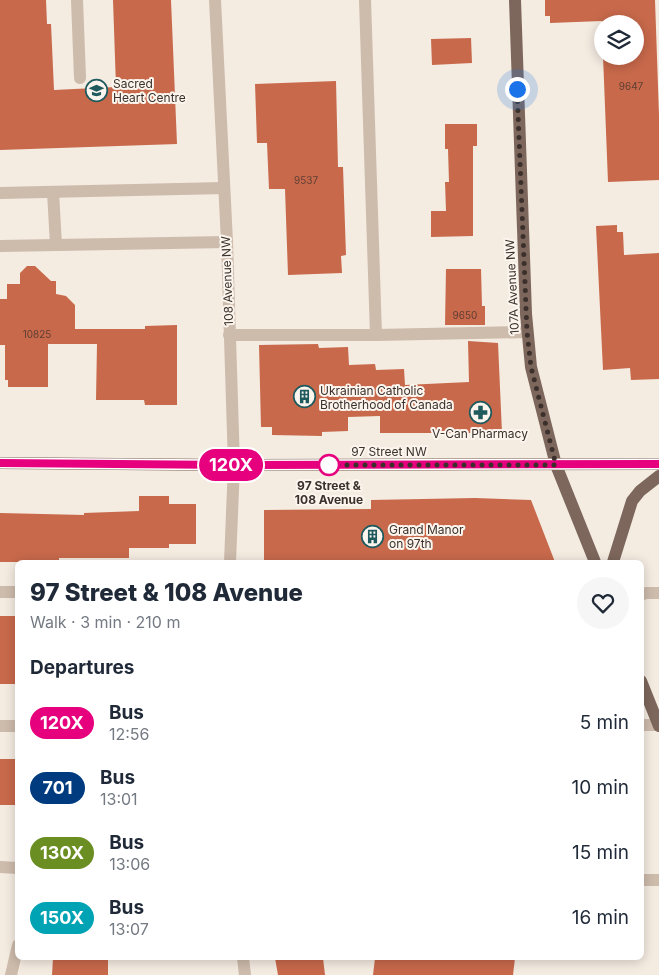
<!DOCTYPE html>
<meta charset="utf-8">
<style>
body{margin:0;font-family:Inter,sans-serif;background:#f6f6f7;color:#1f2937;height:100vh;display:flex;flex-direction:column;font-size:19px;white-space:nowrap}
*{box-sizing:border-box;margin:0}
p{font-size:16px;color:#747a83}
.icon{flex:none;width:28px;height:28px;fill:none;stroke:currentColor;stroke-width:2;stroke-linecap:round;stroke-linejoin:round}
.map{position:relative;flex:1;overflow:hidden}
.side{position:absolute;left:15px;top:560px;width:629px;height:400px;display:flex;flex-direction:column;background:#fff;border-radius:8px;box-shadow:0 2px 12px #0003}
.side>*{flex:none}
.badge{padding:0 10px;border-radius:16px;font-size:18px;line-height:32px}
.fabs{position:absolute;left:594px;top:15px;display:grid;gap:10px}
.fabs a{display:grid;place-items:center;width:50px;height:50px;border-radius:50%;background:#fff;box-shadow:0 2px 12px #0003;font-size:25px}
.you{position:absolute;width:25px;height:25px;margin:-12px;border:4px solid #fff;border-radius:50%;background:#1a73e8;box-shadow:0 0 0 8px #1a73e833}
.map>.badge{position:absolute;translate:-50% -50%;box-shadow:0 0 0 2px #fff}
h2{padding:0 15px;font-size:19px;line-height:45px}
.round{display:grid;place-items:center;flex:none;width:52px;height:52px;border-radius:26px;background:#f6f6f7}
.headline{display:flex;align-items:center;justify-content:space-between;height:85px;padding:0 15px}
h1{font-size:24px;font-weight:800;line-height:38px}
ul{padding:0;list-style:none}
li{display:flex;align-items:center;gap:15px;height:65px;padding:0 15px}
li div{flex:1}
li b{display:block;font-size:19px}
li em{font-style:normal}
li .badge{min-width:55px;font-weight:700;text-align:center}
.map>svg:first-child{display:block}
</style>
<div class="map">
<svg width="659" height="975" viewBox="0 0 659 975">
<rect width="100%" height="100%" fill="#f4ebe1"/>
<g fill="#c8694b">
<polygon points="0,0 46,0 47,24 51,24 54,90 116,87 113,0 171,0 177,144 0,150"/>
<polygon points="545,0 655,0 659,115 659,180 608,182 603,56 635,56 635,24 602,24 602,21 550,23 550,16 545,16"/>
<polygon points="471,38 472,63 432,65 431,39"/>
<polygon points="336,81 338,167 343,167 346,255 341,256 342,273 288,275 285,189 269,189 267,143 257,143 255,84"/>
<polygon points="445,124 477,124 477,146 473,146 473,236 431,237 431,211 446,211 445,182 449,182 448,149 445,149"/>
<polygon points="617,225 617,232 623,232 624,255 659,253 659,379 631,380 630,368 603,370 596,226"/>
<polygon points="27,266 35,266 51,281 56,281 56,294 66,296 75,305 75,329 145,329 145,326 177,325 177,405 145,405 144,400 96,400 97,344 48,344 48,387 8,387 8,380 5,380 5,345 0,345 0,299 7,299 7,284 20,284 20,273"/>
<polygon points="446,269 481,269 482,306 485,306 485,325 445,325"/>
<polygon points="468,341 498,343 502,433 380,433 380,416 348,417 348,431 322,432 322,436 272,435 272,427 261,427 259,345 318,344 319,348 348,347 349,365 375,364 376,370 404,369 405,385 469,382"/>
<polygon points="139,496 169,496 169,504 196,504 196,544 169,544 169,548 129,548 129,558 59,558 59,562 0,562 0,513 84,515 84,513 139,511"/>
<polygon points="475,498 531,500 555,562 264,562 264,510 371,509 371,500"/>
<rect x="0" y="616" width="18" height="68"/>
<polygon points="0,759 17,759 16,805 0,805"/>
<polygon points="53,958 108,958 108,975 52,975"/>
<polygon points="275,958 323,958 325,975 278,975"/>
<polygon points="375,958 515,958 513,975 373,975"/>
</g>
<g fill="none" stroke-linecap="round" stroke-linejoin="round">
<g stroke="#cdbbac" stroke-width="12">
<polyline points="77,0 80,78"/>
<polyline points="215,0 227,242 234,465 230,562"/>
<polyline points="365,0 376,335"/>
<polyline points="53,192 56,245"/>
<polyline points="0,193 224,188"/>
<polyline points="0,246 227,242"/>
<polyline points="229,335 376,335 527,332"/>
<polyline points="0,592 18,592"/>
<polyline points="641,595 646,593 659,593"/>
<polyline points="641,725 659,725"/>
<polyline points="0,726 18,726"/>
<polyline points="0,867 18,868"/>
<polyline points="641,880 659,880"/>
<polyline points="243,958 245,975"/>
<polyline points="11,975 18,945"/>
</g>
<g stroke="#7d675c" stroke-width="12">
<polyline points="515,0 526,314 531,367 556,465 595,562"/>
<polyline points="0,463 234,465 659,464"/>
<polyline points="613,562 632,501 640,491 659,476"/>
<polyline points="641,681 659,726"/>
</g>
</g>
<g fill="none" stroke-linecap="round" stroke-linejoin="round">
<defs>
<polyline id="line" points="0,463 234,465 659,464"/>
</defs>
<use href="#line" stroke="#fff" stroke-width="11"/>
<use href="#line" stroke="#e6007e" stroke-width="8"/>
<polyline stroke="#3b302b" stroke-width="5" stroke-dasharray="0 9" points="329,465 556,465 531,367 527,332 517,89"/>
</g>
<defs>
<symbol id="school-ring" viewBox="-11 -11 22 22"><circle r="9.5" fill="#fbf5ee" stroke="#1f5a5e" stroke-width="1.5"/><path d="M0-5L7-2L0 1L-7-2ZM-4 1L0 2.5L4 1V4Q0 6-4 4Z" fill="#1f5a5e"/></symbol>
<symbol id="building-ring" viewBox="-11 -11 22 22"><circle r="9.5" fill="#fbf5ee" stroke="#1f5a5e" stroke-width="1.5"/><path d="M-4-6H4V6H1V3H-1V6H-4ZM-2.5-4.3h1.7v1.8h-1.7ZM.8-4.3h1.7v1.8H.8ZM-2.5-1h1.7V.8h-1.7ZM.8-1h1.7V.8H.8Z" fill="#1f5a5e"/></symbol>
<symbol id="pharmacy-ring" viewBox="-11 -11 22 22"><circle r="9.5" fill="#fbf5ee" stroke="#1f5a5e" stroke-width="1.5"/><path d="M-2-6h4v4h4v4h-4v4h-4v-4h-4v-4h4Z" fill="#1f5a5e"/></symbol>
</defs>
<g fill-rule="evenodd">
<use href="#school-ring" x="84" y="78" width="25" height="25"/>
<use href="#building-ring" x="292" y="384" width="25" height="25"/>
<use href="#pharmacy-ring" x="468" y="400" width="25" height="25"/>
<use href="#building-ring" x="360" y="524" width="25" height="25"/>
</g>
<circle fill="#fff" stroke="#e6007e" stroke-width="2.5" cx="329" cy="465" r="10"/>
<g text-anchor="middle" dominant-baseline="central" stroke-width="4" stroke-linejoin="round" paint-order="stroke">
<g font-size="10" fill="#5e3e33">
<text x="631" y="86">9647</text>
<text x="306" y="180">9537</text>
<text x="465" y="315">9650</text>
<text x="37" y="334">10825</text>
</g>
<g font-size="12" fill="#3b302b" stroke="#fbf5ee" text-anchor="start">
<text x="113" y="83">Sacred<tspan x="113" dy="14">Heart Centre</tspan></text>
<text x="320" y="390">Ukrainian Catholic<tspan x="320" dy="14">Brotherhood of Canada</tspan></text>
<text x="480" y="433" text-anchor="middle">V-Can Pharmacy</text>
<text x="389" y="529">Grand Manor<tspan x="389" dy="14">on 97th</tspan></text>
</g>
<g font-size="12" fill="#3b302b" stroke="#fbf5ee">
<text transform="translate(227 281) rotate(-92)">108 Avenue NW</text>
<text transform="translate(512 287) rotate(-93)">107A Avenue NW</text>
<text x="389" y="451">97 Street NW</text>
</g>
<g font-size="12" font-weight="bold" fill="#3b302b" stroke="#fbf5ee">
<text x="329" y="485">97 Street &amp;<tspan x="329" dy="14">108 Avenue</tspan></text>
</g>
</g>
</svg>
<div class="fabs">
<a><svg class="icon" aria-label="layers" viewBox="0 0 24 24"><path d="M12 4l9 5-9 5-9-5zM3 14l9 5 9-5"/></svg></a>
</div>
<div class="you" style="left:517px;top:89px"></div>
<b class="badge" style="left:231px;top:465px;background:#e6007e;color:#fff">120X</b>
<section class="side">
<div class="headline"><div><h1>97 Street &amp; 108 Avenue</h1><p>Walk · 3 min · 210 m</p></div><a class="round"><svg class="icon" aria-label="heart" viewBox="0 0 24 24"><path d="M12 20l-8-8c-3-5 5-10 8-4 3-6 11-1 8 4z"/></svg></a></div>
<h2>Departures</h2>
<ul>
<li><span class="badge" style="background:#e6007e;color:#fff">120X</span><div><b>Bus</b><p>12:56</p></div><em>5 min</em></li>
<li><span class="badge" style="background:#003b80;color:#fff">701</span><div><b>Bus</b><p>13:01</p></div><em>10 min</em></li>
<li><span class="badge" style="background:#6b8e23;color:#fff">130X</span><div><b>Bus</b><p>13:06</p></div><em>15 min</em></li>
<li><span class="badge" style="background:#00a3b4;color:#fff">150X</span><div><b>Bus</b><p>13:07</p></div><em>16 min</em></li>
</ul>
</section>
</div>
